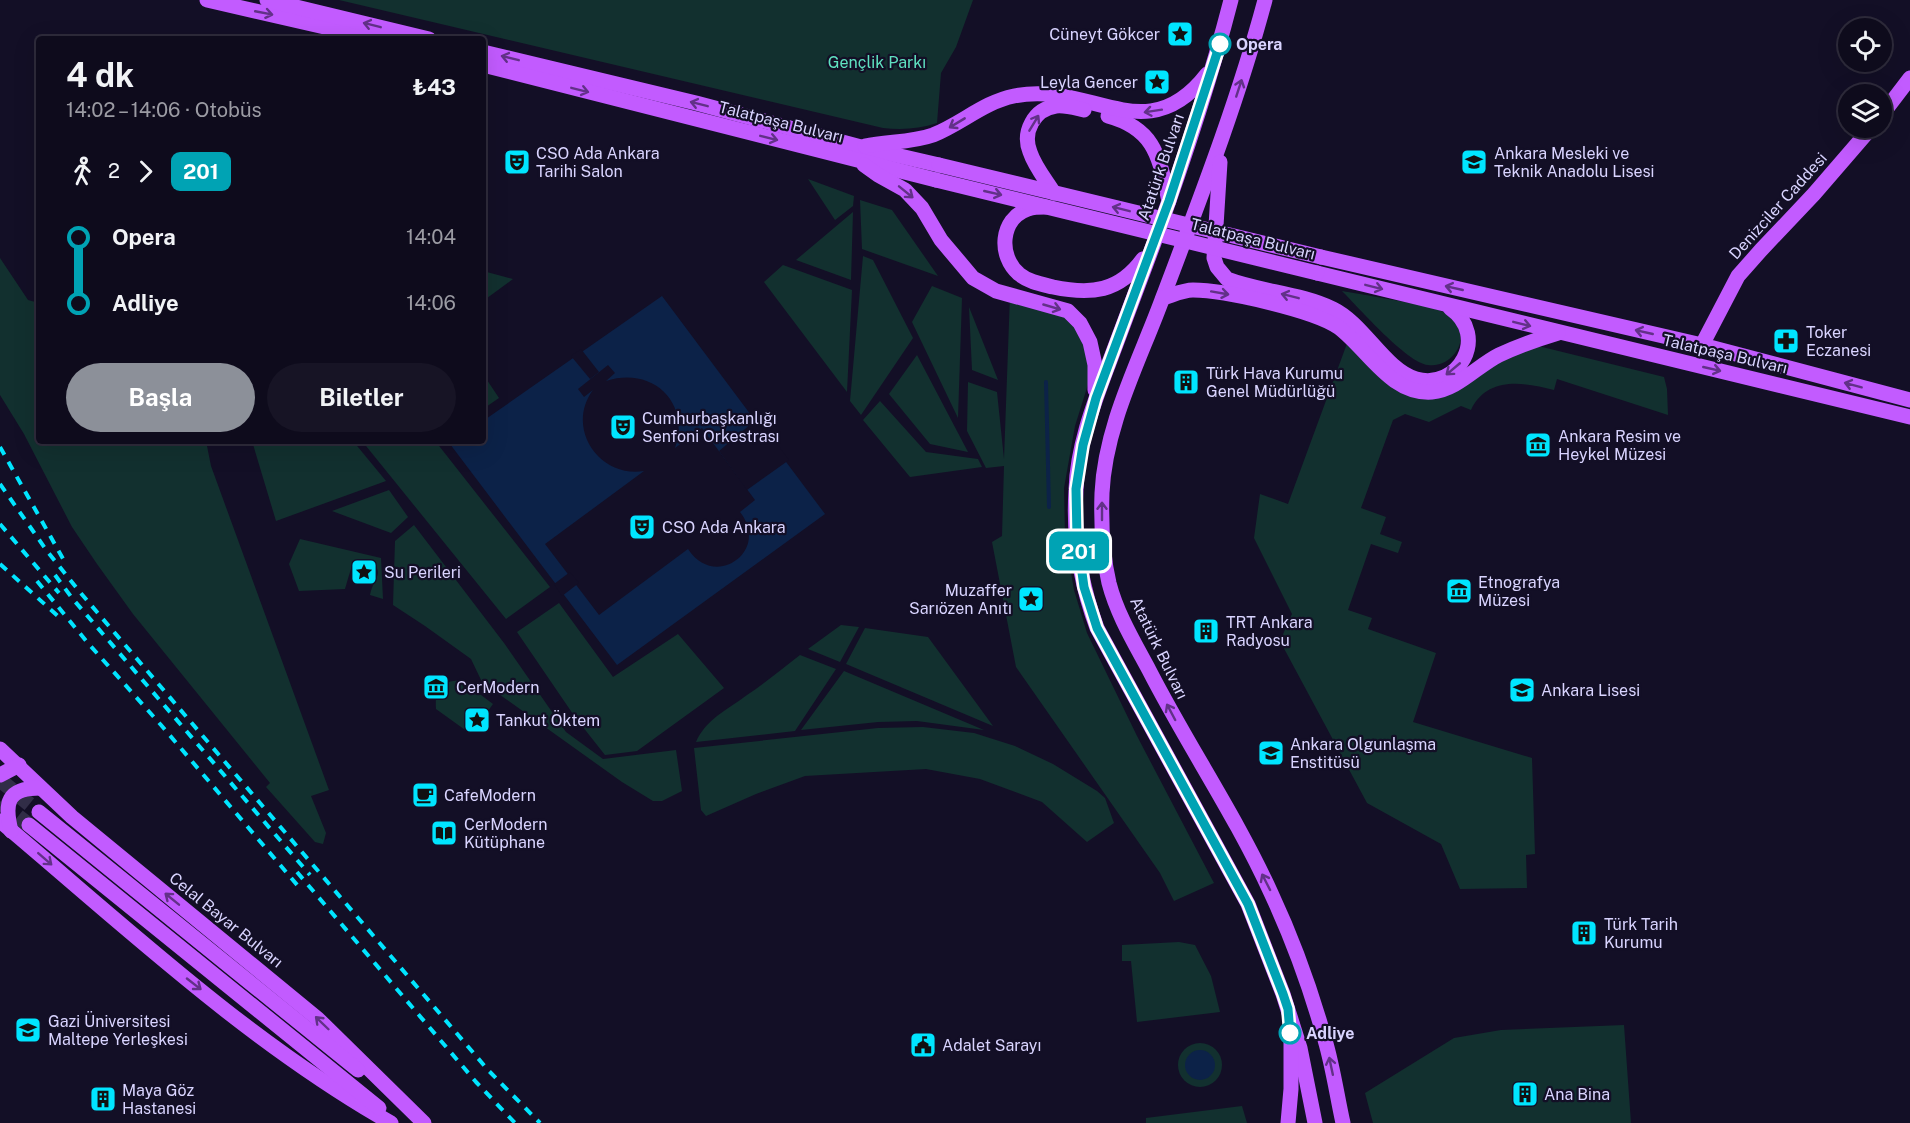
<!DOCTYPE html>
<html lang="tr">
<meta charset="utf-8">
<style>
body{margin:0;font-family:"Public Sans",sans-serif;background:#171425;color:#f1f3f6;height:100vh;display:flex;flex-direction:column;font-size:22px;white-space:nowrap}
*{box-sizing:border-box;margin:0}
p{font-size:20px;color:#9b9ba3}
.icon{flex:none;width:33px;height:33px;fill:none;stroke:currentColor;stroke-width:2;stroke-linecap:round;stroke-linejoin:round}
.map{position:relative;flex:1;overflow:hidden}
.details{position:absolute;left:36px;top:36px;width:450px;height:408px;display:flex;flex-direction:column;background:#0e0b1c;border-radius:6px;box-shadow:0 6px 24px #0002,0 0 0 2px #2e2b3b}
.details>*{flex:none}
.badge{padding:0 12px;border-radius:9px;font-size:21px;line-height:39px}
.controls{position:absolute;left:1838px;top:18px;display:grid;gap:12px}
.controls a{display:grid;place-items:center;width:54px;height:54px;border-radius:50%;background:#0e0b1c;box-shadow:0 6px 24px #0002,0 0 0 2px #2e2b3b;font-size:30px}
.map>.badge{position:absolute;translate:-50% -50%;box-shadow:0 0 0 3px #fff}
.legs{display:flex;align-items:center;gap:9px;height:66px;padding:0 30px;font-size:20px}
.legs p{margin-inline-start:auto}
.overview{display:flex;align-items:center;justify-content:space-between;height:102px;padding:0 30px}
h1{font-size:33px;font-weight:700;line-height:45px}
.action{display:flex;gap:12px;margin-top:auto;padding:12px 30px}
.action a{flex:1;height:69px;border-radius:36px;background:#8c9099;color:#fff;font-size:24px;font-weight:700;line-height:69px;text-align:center}
.action a+a{background:#171425;color:#f1f3f6}
ul{padding:0 30px;list-style:none}
li{display:flex;align-items:center;gap:21px;height:66px;font-size:22px}
li i{display:grid;place-items:center;width:9px;height:100%;margin:0 8px;background:currentColor}
li i::after{content:'';width:15px;height:15px;margin:-8px;border:4px solid;border-radius:50%;background:#0e0b1c}
li p{margin-inline-start:auto}
li:first-child i{background:linear-gradient(#0000 50%,currentColor 0)}
li:last-child i{background:linear-gradient(currentColor 50%,#0000 0)}
.map>svg:first-child{display:block}
</style>
<div class="map">
<svg width="1910" height="1123" viewBox="0 0 1910 1123">
<rect width="100%" height="100%" fill="#130f26"/>
<g fill="#12302f">
<path d="M 339,0 L 973,0 L 956,47 L 941,73 L 937,123 C 919,129 902,130 883,128 Z"/>
<polygon points="808,179 854,196 853,206 835,220"/>
<polygon points="860,200 892,210 938,276 862,249"/>
<polygon points="853,212 851,280 796,260"/>
<polygon points="863,256 873,260 913,338 861,415 850,401"/>
<polygon points="0,258 28,300 39,303 39,441 206,441 211,466 329,790 311,796 326,833 323,844 315,842 266,787 270,783 133,614 97,564 72,527 24,434 0,395"/>
<polygon points="783,265 852,290 847,392 764,282"/>
<polygon points="483,271 513,279 483,301"/>
<polygon points="932,286 962,298 958,418 912,322"/>
<path d="M 1342,291 C 1358,294 1437,306 1445,313 C 1449,315 1455,322 1458,326 C 1468,345 1449,368 1428,365 C 1407,363 1359,308 1342,291 Z"/>
<polygon points="1010,295 1068,311 1095,362 1075,426 1064,488 1065,537 1074,590 1087,633 1137,736 1214,883 1174,901 1160,873 1016,667 992,542 1002,536 1004,466 986,468 967,431 968,382 997,392 1004,459"/>
<polygon points="969,307 998,380 972,370"/>
<path d="M 1349,338 L 1416,391 L 1526,343 L 1664,377 L 1667,389 L 1668,415 L 1557,379 L 1554,390 C 1524,382 1487,376 1471,410 L 1461,406 L 1429,422 L 1405,414 L 1393,420 L 1361,508 L 1386,517 L 1380,534 L 1402,542 L 1398,553 L 1371,544 L 1348,610 L 1372,618 L 1368,629 L 1436,653 L 1413,722 L 1532,758 L 1535,854 L 1526,855 L 1527,888 L 1460,889 L 1441,844 L 1367,803 L 1280,641 L 1292,614 L 1254,538 L 1260,494 L 1288,504 Z"/>
<polygon points="917,355 968,452 930,444 889,394"/>
<polygon points="483,374 499,398 483,409"/>
<polygon points="880,401 926,452 978,459 982,467 910,477 863,420"/>
<polygon points="252,441 353,441 386,481 276,521"/>
<polygon points="362,441 437,441 436,442 550,587 506,619"/>
<polygon points="389,490 408,517 391,533 332,511"/>
<polygon points="414,525 504,643 566,732 603,759 676,750 682,791 662,801 653,801 622,782 482,682 471,659 425,626 393,605 395,541"/>
<path d="M 300,539 L 381,558 L 383,599 L 370,595 C 372,584 377,580 378,573 C 378,561 363,554 354,563 C 351,566 347,583 345,589 L 299,591 L 289,564 Z"/>
<polygon points="559,603 613,677 678,634 724,688 637,751 605,755 575,717 517,632"/>
<polygon points="841,625 859,627 840,662 808,649"/>
<polygon points="865,628 928,637 993,726 846,664"/>
<path d="M 800,655 L 836,669 L 795,731 L 696,742 C 706,719 727,710 747,695 C 765,683 782,669 800,655 Z"/>
<polygon points="844,671 984,730 917,721 878,722 801,730"/>
<path d="M 461,680 L 493,704 L 477,726 L 473,724 L 468,732 L 436,709 C 435,688 439,682 461,680 Z"/>
<polygon points="923,727 974,733 1015,746 1053,764 1097,791 1105,798 1114,823 1087,842 1042,802 980,779 926,769 805,776 756,794 706,816 701,810 694,748 878,728"/>
<polygon points="1179,942 1195,945 1211,976 1220,1012 1137,1022 1131,961 1122,961 1122,945"/>
<polygon points="1624,1025 1631,1123 1373,1123 1365,1093 1454,1038 1501,1030"/>
<circle cx="1200" cy="1065" r="22"/>
<polygon points="1242,1106 1247,1123 1146,1123 1146,1118"/>
</g>
<g fill="#0c2248" fill-rule="evenodd">
<path d="M 662,296 L 825,514 L 617,665 L 450,444 L 455,441 L 483,441 L 483,421 ZM 608,365 L 615,373 L 606,381 C 651,366 691,401 675,448 L 702,428 L 755,500 L 740,512 C 771,552 714,590 688,549 L 599,615 L 545,544 L 644,471 C 599,478 565,428 593,390 L 584,397 L 578,389 Z"/>
<circle cx="364" cy="572" r="10"/>
<circle cx="1200" cy="1065" r="15"/>
</g>
<g fill="#130f26">
<polygon points="581,349 599,372 590,379 571,356"/>
<polygon points="758,418 789,460 747,490 719,451"/>
<polygon points="570,572 579,583 562,596 554,584"/>
</g>
<g fill="none" stroke-linecap="round" stroke-linejoin="round">
<polyline stroke="#0c2248" stroke-width="4" points="1046,382 1049,507"/>
<g stroke="#312d47" stroke-width="15" stroke-dasharray="15 8" stroke-linecap="butt">
<polyline points="0,780 39,812"/>
<polyline points="0,802 29,825"/>
</g>
<g stroke="#c25bff" stroke-width="15">
<polyline points="207,0 377,39"/>
<polyline points="267,0 429,39"/>
<path d="M 1231,0 C 1210,82 1183,163 1154,243 C 1139,283 1124,323 1109,363 C 1094,403 1077,447 1076,490 C 1073,536 1081,585 1097,628 L 1248,904 L 1283,994 L 1300,1048 L 1315,1123"/>
<path d="M 1265,0 C 1238,101 1200,199 1163,297 C 1140,360 1105,425 1102,493 C 1101,523 1102,553 1109,583 C 1117,614 1134,642 1149,670 C 1188,746 1236,816 1271,893 C 1293,940 1311,990 1325,1040 C 1333,1067 1337,1096 1343,1123"/>
<polyline points="483,52 696,103 861,147 939,165"/>
<polyline points="483,65 936,180"/>
<path d="M 1108,116 C 1156,129 1159,158 1169,201"/>
<polyline points="1881,116 1910,78"/>
<path d="M 865,146 C 887,141 911,143 933,135 C 961,124 984,102 1014,96 C 1090,80 1146,153 1207,74"/>
<path d="M 1220,162 L 1214,258 L 1217,267 L 1227,279 C 1261,292 1300,293 1333,309 C 1364,324 1385,370 1416,379 C 1458,391 1490,336 1450,308"/>
<polyline points="864,165 878,175 905,190 922,208 941,240 973,278 996,291 1068,311 1080,323 1090,342 1095,365 1095,390"/>
<path d="M 1054,193 C 1046,180 1035,167 1030,152 C 1022,132 1034,109 1056,106 C 1066,105 1075,108 1084,110"/>
<path d="M 1046,207 C 1041,207 1033,207 1028,209 C 1000,219 998,256 1019,274 C 1029,282 1041,284 1053,287 C 1091,295 1119,292 1143,259"/>
<polyline points="1321,257 1702,345 1910,400"/>
<polyline points="1317,273 1910,417"/>
<path d="M 1163,298 C 1173,295 1183,290 1193,290 C 1224,290 1313,310 1338,327 C 1368,349 1390,395 1432,392 C 1457,390 1477,366 1499,355 C 1518,346 1538,339 1558,333"/>
<polyline points="1702,345 1738,276 1761,250 1814,194 1871,128"/>
<polyline points="0,749 72,817 318,1019 424,1123"/>
<polyline points="0,775 19,765"/>
<polyline points="39,812 358,1070"/>
<path d="M 0,821 C 126,927 247,1041 391,1123"/>
<polyline points="29,825 379,1108"/>
<path d="M 11,831 C 4,803 7,788 40,788"/>
<polyline points="1288,1123 1291,1089 1291,1039"/>
</g>
<g stroke="#00e5ff" stroke-width="4" stroke-dasharray="9 8" stroke-linecap="butt">
<polyline points="0,447 66,564"/>
<polyline points="0,484 47,551 79,591 488,1070 540,1123"/>
<polyline points="0,524 59,593"/>
<polyline points="0,564 60,618"/>
<polyline points="55,575 72,598 310,875"/>
<polyline points="37,581 87,642 161,725 298,886"/>
<polyline points="297,872 476,1082 515,1123"/>
</g>
<g stroke="#c25bff" stroke-width="15">
<polyline points="939,165 1321,257"/>
<polyline points="936,180 1317,273"/>
</g>
</g>
<defs><path id="oneway-shaft" d="M-6 0H5M1.5-3L5.5 0L1.5 3" fill="none" stroke-width="1.6" stroke-linecap="round" stroke-linejoin="round" transform="scale(1.5)"/></defs>
<g stroke="#623188">
<use href="#oneway-shaft" transform="translate(264 13) rotate(11)"/>
<use href="#oneway-shaft" transform="translate(372 25) rotate(-166)"/>
<use href="#oneway-shaft" transform="translate(510 58) rotate(-166)"/>
<use href="#oneway-shaft" transform="translate(1239 88) rotate(-72)"/>
<use href="#oneway-shaft" transform="translate(580 90) rotate(14)"/>
<use href="#oneway-shaft" transform="translate(699 104) rotate(-166)"/>
<use href="#oneway-shaft" transform="translate(1153 111) rotate(171)"/>
<use href="#oneway-shaft" transform="translate(957 123) rotate(149)"/>
<use href="#oneway-shaft" transform="translate(1034 123) rotate(-59)"/>
<use href="#oneway-shaft" transform="translate(769 138) rotate(14)"/>
<use href="#oneway-shaft" transform="translate(906 192) rotate(39)"/>
<use href="#oneway-shaft" transform="translate(993 193) rotate(13)"/>
<use href="#oneway-shaft" transform="translate(1121 209) rotate(-166)"/>
<use href="#oneway-shaft" transform="translate(1374 287) rotate(14)"/>
<use href="#oneway-shaft" transform="translate(1454 288) rotate(-167)"/>
<use href="#oneway-shaft" transform="translate(1220 293) rotate(10)"/>
<use href="#oneway-shaft" transform="translate(1290 296) rotate(-166)"/>
<use href="#oneway-shaft" transform="translate(1052 307) rotate(16)"/>
<use href="#oneway-shaft" transform="translate(1522 324) rotate(14)"/>
<use href="#oneway-shaft" transform="translate(1644 332) rotate(-167)"/>
<use href="#oneway-shaft" transform="translate(1453 369) rotate(140)"/>
<use href="#oneway-shaft" transform="translate(1712 369) rotate(13)"/>
<use href="#oneway-shaft" transform="translate(1853 385) rotate(-165)"/>
<use href="#oneway-shaft" transform="translate(1102 511) rotate(-90)"/>
<use href="#oneway-shaft" transform="translate(1171 712) rotate(-118)"/>
<use href="#oneway-shaft" transform="translate(45 859) rotate(41)"/>
<use href="#oneway-shaft" transform="translate(1266 882) rotate(-117)"/>
<use href="#oneway-shaft" transform="translate(172 899) rotate(-141)"/>
<use href="#oneway-shaft" transform="translate(194 984) rotate(38)"/>
<use href="#oneway-shaft" transform="translate(322 1023) rotate(-136)"/>
<use href="#oneway-shaft" transform="translate(1331 1066) rotate(-102)"/>
</g>
<g fill="none" stroke-linecap="round" stroke-linejoin="round">
<defs>
<polyline id="line-1" points="1220,44 1169,201 1096,398 1083,445 1076,489 1077,537 1084,587 1097,628 1248,904 1283,994 1288,1009 1290,1033"/>
</defs>
<use href="#line-1" stroke="#fff" stroke-width="14"/>
<use href="#line-1" stroke="#00a3b4" stroke-width="9"/>
</g>
<defs>
<symbol id="sight-square" viewBox="-11 -11 22 22"><rect x="-9" y="-9" width="18" height="18" rx="4" fill="#00e5ff" stroke="#130f26"/><path d="M0-6L1.8-2.2L6-1.7L2.9 1.2L3.7 5.4L0 3.3L-3.7 5.4L-2.9 1.2L-6-1.7L-1.8-2.2Z" fill="#111"/></symbol>
<symbol id="theatre-square" viewBox="-11 -11 22 22"><rect x="-9" y="-9" width="18" height="18" rx="4" fill="#00e5ff" stroke="#130f26"/><path d="M-5-5.5Q0-4 5-5.5V0Q5 5 0 6Q-5 5-5 0ZM-3.3-2.5H-1v1.5H-3.3ZM1-2.5H3.3v1.5H1ZM-2.8 1Q0 5.5 2.8 1Z" fill="#111"/></symbol>
<symbol id="school-square" viewBox="-11 -11 22 22"><rect x="-9" y="-9" width="18" height="18" rx="4" fill="#00e5ff" stroke="#130f26"/><path d="M0-5L7-2L0 1L-7-2ZM-4 1L0 2.5L4 1V4Q0 6-4 4Z" fill="#111"/></symbol>
<symbol id="pharmacy-square" viewBox="-11 -11 22 22"><rect x="-9" y="-9" width="18" height="18" rx="4" fill="#00e5ff" stroke="#130f26"/><path d="M-2-6h4v4h4v4h-4v4h-4v-4h-4v-4h4Z" fill="#111"/></symbol>
<symbol id="building-square" viewBox="-11 -11 22 22"><rect x="-9" y="-9" width="18" height="18" rx="4" fill="#00e5ff" stroke="#130f26"/><path d="M-4-6H4V6H1V3H-1V6H-4ZM-2.5-4.3h1.7v1.8h-1.7ZM.8-4.3h1.7v1.8H.8ZM-2.5-1h1.7V.8h-1.7ZM.8-1h1.7V.8H.8Z" fill="#111"/></symbol>
<symbol id="museum-square" viewBox="-11 -11 22 22"><rect x="-9" y="-9" width="18" height="18" rx="4" fill="#00e5ff" stroke="#130f26"/><path d="M0-6L6-3V-2H-6V-3ZM-5-1h2V3h-2ZM-1-1h2V3h-2ZM3-1h2V3H3ZM-6 4H6V6H-6Z" fill="#111"/></symbol>
<symbol id="cafe-square" viewBox="-11 -11 22 22"><rect x="-9" y="-9" width="18" height="18" rx="4" fill="#00e5ff" stroke="#130f26"/><path d="M-5.5-4.5H6V0H3Q3 3.5 0 3.5H-2.5Q-5.5 3.5-5.5 0ZM3-3.2v2h1.7v-2ZM-6 4.5H4V6H-6Z" fill="#111"/></symbol>
<symbol id="library-square" viewBox="-11 -11 22 22"><rect x="-9" y="-9" width="18" height="18" rx="4" fill="#00e5ff" stroke="#130f26"/><path d="M-6-4Q-3-5.5-.7-3.5V5Q-3 3-6 4ZM6-4Q3-5.5 .7-3.5V5Q3 3 6 4Z" fill="#111"/></symbol>
<symbol id="university-square" viewBox="-11 -11 22 22"><rect x="-9" y="-9" width="18" height="18" rx="4" fill="#00e5ff" stroke="#130f26"/><path d="M0-5L7-2L0 1L-7-2ZM-4 1L0 2.5L4 1V4Q0 6-4 4Z" fill="#111"/></symbol>
<symbol id="civic-square" viewBox="-11 -11 22 22"><rect x="-9" y="-9" width="18" height="18" rx="4" fill="#00e5ff" stroke="#130f26"/><path d="M-.6-6.5H3V-4.5H.6V-3L4-1V1h2V6H-6V1h2V-1L-.6-3ZM-1.2 2.5V6h2.4V2.5Z" fill="#111"/></symbol>
</defs>
<g fill-rule="evenodd">
<use href="#sight-square" x="1165" y="19" width="30" height="30"/>
<use href="#sight-square" x="1142" y="67" width="30" height="30"/>
<use href="#theatre-square" x="502" y="147" width="30" height="30"/>
<use href="#school-square" x="1459" y="147" width="30" height="30"/>
<use href="#pharmacy-square" x="1771" y="326" width="30" height="30"/>
<use href="#building-square" x="1171" y="367" width="30" height="30"/>
<use href="#theatre-square" x="608" y="412" width="30" height="30"/>
<use href="#museum-square" x="1523" y="430" width="30" height="30"/>
<use href="#theatre-square" x="627" y="512" width="30" height="30"/>
<use href="#sight-square" x="349" y="557" width="30" height="30"/>
<use href="#museum-square" x="1444" y="576" width="30" height="30"/>
<use href="#sight-square" x="1016" y="584" width="30" height="30"/>
<use href="#building-square" x="1191" y="616" width="30" height="30"/>
<use href="#museum-square" x="421" y="672" width="30" height="30"/>
<use href="#school-square" x="1507" y="675" width="30" height="30"/>
<use href="#sight-square" x="462" y="705" width="30" height="30"/>
<use href="#school-square" x="1256" y="738" width="30" height="30"/>
<use href="#cafe-square" x="410" y="780" width="30" height="30"/>
<use href="#library-square" x="429" y="818" width="30" height="30"/>
<use href="#building-square" x="1569" y="918" width="30" height="30"/>
<use href="#university-square" x="13" y="1015" width="30" height="30"/>
<use href="#civic-square" x="908" y="1030" width="30" height="30"/>
<use href="#building-square" x="1510" y="1079" width="30" height="30"/>
<use href="#building-square" x="88" y="1084" width="30" height="30"/>
</g>
<g fill="#fff" stroke="#00a3b4" stroke-width="3">
<circle cx="1220" cy="44" r="10"/>
<circle cx="1290" cy="1033" r="10"/>
</g>
<g text-anchor="middle" dominant-baseline="central" stroke-width="4.5" stroke-linejoin="round" paint-order="stroke">
<g font-size="16" fill="#d9d4ff" stroke="#130f26" text-anchor="start">
<text x="1160" y="34" text-anchor="end">Cüneyt Gökcer</text>
<text x="1138" y="82" text-anchor="end">Leyla Gencer</text>
<text x="536" y="153">CSO Ada Ankara<tspan x="536" dy="18">Tarihi Salon</tspan></text>
<text x="1494" y="153">Ankara Mesleki ve<tspan x="1494" dy="18">Teknik Anadolu Lisesi</tspan></text>
<text x="1806" y="332">Toker<tspan x="1806" dy="18">Eczanesi</tspan></text>
<text x="1206" y="373">Türk Hava Kurumu<tspan x="1206" dy="18">Genel Müdürlüğü</tspan></text>
<text x="642" y="418">Cumhurbaşkanlığı<tspan x="642" dy="18">Senfoni Orkestrası</tspan></text>
<text x="1558" y="436">Ankara Resim ve<tspan x="1558" dy="18">Heykel Müzesi</tspan></text>
<text x="662" y="527">CSO Ada Ankara</text>
<text x="384" y="572">Su Perileri</text>
<text x="1478" y="582">Etnografya<tspan x="1478" dy="18">Müzesi</tspan></text>
<text x="1012" y="590" text-anchor="end">Muzaffer<tspan x="1012" dy="18">Sarıözen Anıtı</tspan></text>
<text x="1226" y="622">TRT Ankara<tspan x="1226" dy="18">Radyosu</tspan></text>
<text x="456" y="687">CerModern</text>
<text x="1541" y="690">Ankara Lisesi</text>
<text x="496" y="720">Tankut Öktem</text>
<text x="1290" y="744">Ankara Olgunlaşma<tspan x="1290" dy="18">Enstitüsü</tspan></text>
<text x="444" y="795">CafeModern</text>
<text x="464" y="824">CerModern<tspan x="464" dy="18">Kütüphane</tspan></text>
<text x="1604" y="924">Türk Tarih<tspan x="1604" dy="18">Kurumu</tspan></text>
<text x="48" y="1021">Gazi Üniversitesi<tspan x="48" dy="18">Maltepe Yerleşkesi</tspan></text>
<text x="942" y="1045">Adalet Sarayı</text>
<text x="122" y="1090">Maya Göz<tspan x="122" dy="18">Hastanesi</tspan></text>
<text x="1544" y="1094">Ana Bina</text>
</g>
<g font-size="16" font-weight="bold" fill="#d9d4ff" stroke="#130f26" text-anchor="start">
<text x="1236" y="44">Opera</text>
<text x="1306" y="1033">Adliye</text>
</g>
<g font-size="16" fill="#5fe0c0" stroke="#130f26">
<text x="877" y="62">Gençlik Parkı</text>
</g>
<g font-size="16" fill="#d9d4ff" stroke="#130f26">
<text transform="translate(781 122) rotate(14)">Talatpaşa Bulvarı</text>
<text transform="translate(1161 167) rotate(-71)">Atatürk Bulvarı</text>
<text transform="translate(1778 206) rotate(-48)">Denizciler Caddesi</text>
<text transform="translate(1253 239) rotate(14)">Talatpaşa Bulvarı</text>
<text transform="translate(1725 354) rotate(13)">Talatpaşa Bulvarı</text>
<text transform="translate(1159 648) rotate(64)">Atatürk Bulvarı</text>
<text transform="translate(226 920) rotate(39)">Celal Bayar Bulvarı</text>
</g>
</g>
</svg>
<div class="controls">
<a><svg class="icon" aria-label="locate" viewBox="0 0 24 24"><circle cx="12" cy="12" r="6"/><path d="M12 2v4M12 18v4M2 12h4M18 12h4"/></svg></a>
<a><svg class="icon" aria-label="layers" viewBox="0 0 24 24"><path d="M12 4l9 5-9 5-9-5zM3 14l9 5 9-5"/></svg></a>
</div>
<b class="badge" style="left:1079px;top:551px;background:#00a3b4;color:#fff">201</b>
<section class="details">
<div class="overview"><div><h1>4 dk</h1><p>14:02 – 14:06 · Otobüs</p></div><b>₺43</b></div>
<div class="legs"><svg class="icon" aria-label="walk" viewBox="0 0 24 24"><circle cx="13" cy="4" r="2"/><path d="M13 8l-2 6 4 7M11 14l-3 7M7 12l3-4h3l4 4"/></svg>2<svg class="icon" aria-label="forward" viewBox="0 0 24 24"><path d="M9 5l7 7-7 7"/></svg><b class="badge" style="background:#00a3b4;color:#fff">201</b></div>
<ul>
<li><i style="color:#00a3b4"></i><b>Opera</b><p>14:04</p></li>
<li><i style="color:#00a3b4"></i><b>Adliye</b><p>14:06</p></li>
</ul>
<div class="action"><a>Başla</a><a>Biletler</a></div>
</section>
</div>
